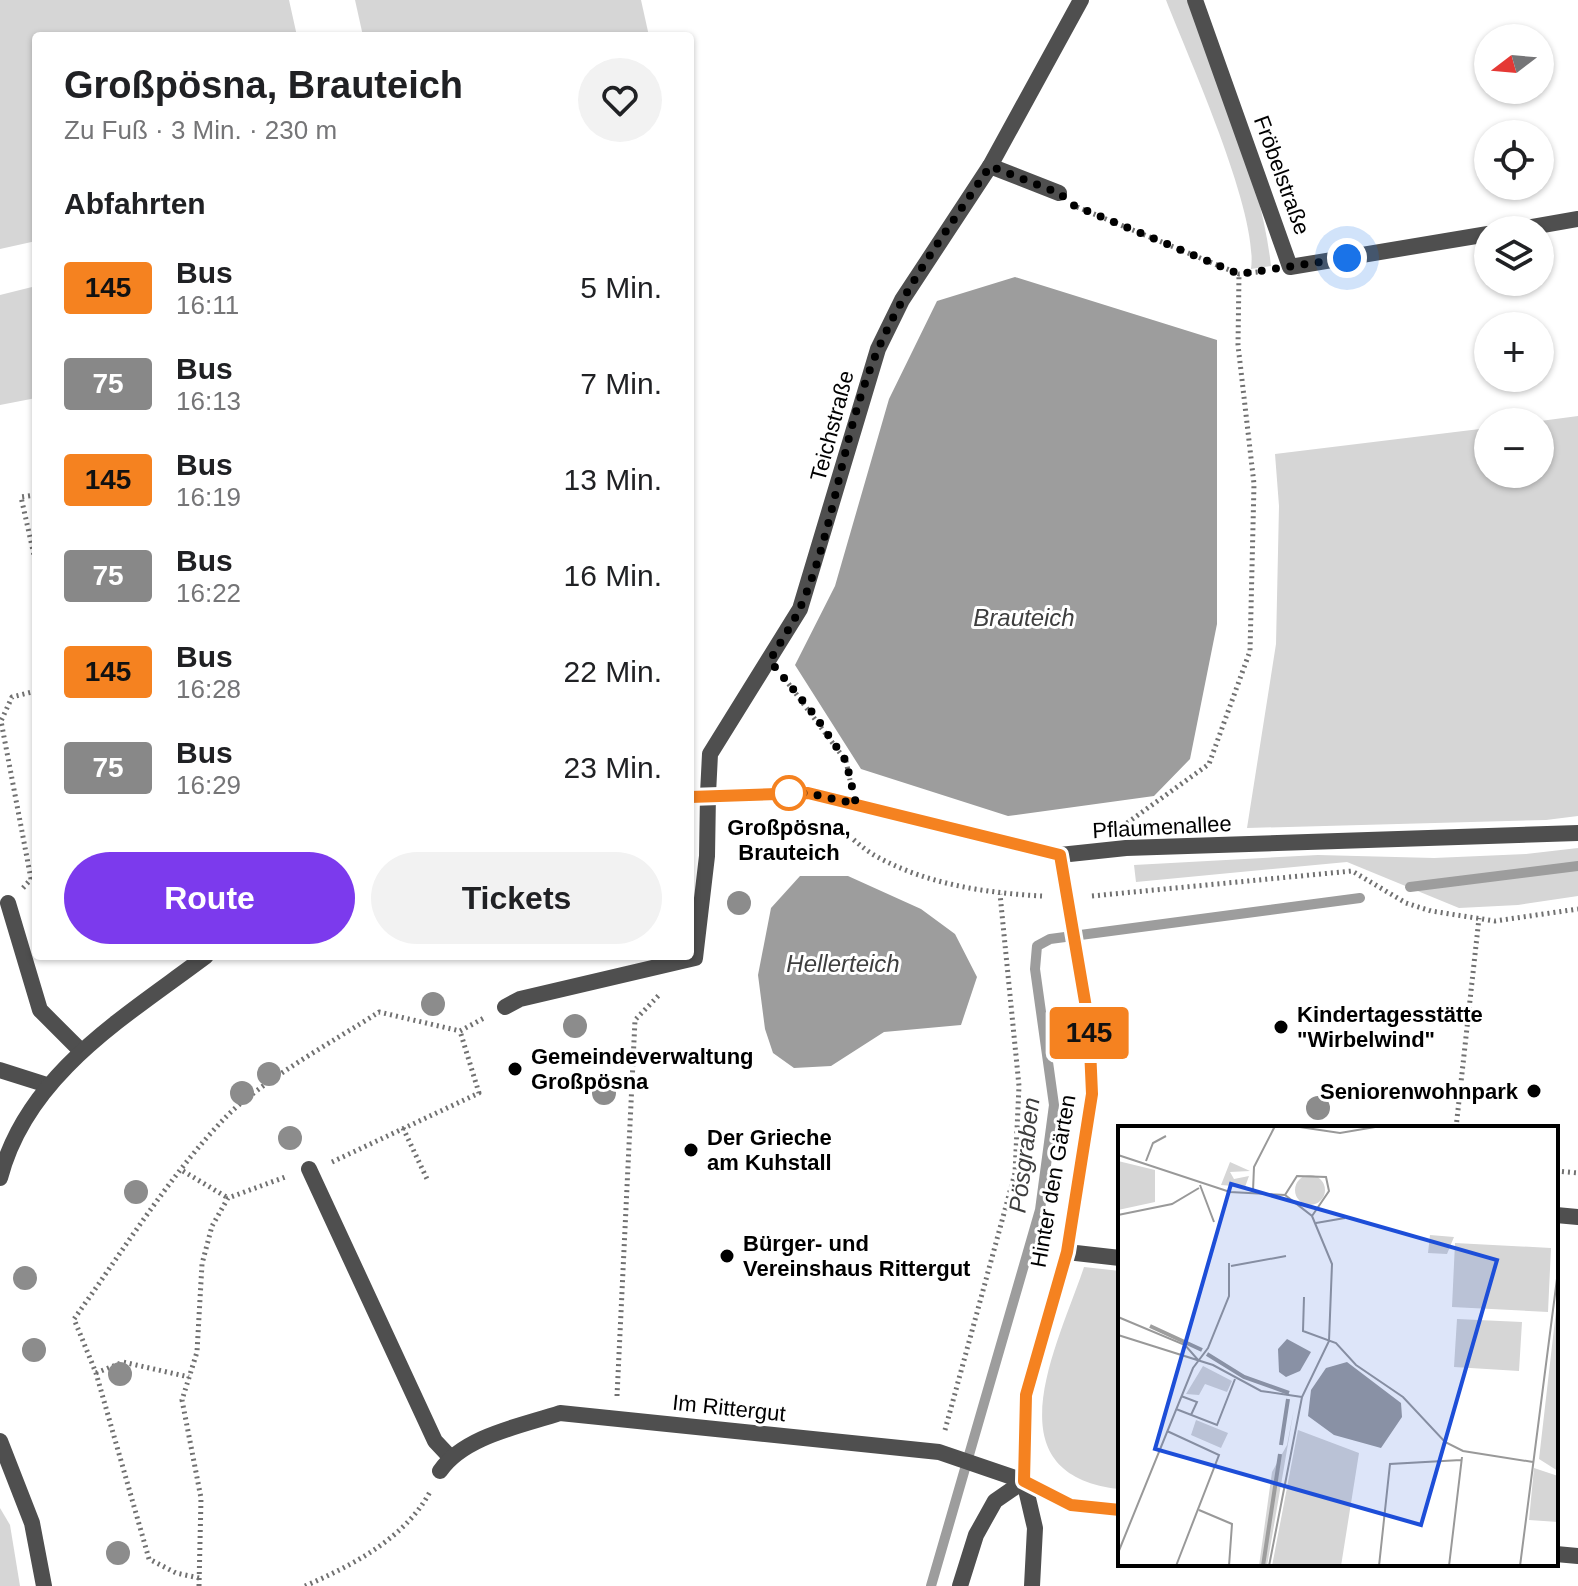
<!DOCTYPE html>
<html lang="de">
<meta charset="utf-8">
<style>
body{margin:0;font-family:Helvetica,sans-serif;background:#f2f2f2;color:#202124;height:100vh;display:flex;flex-direction:column;font-size:30px;white-space:nowrap}
*{box-sizing:border-box;margin:0}
p{font-size:26px;color:#757577}
.icon{flex:none;width:44px;height:44px;fill:none;stroke:currentColor;stroke-width:2;stroke-linecap:round;stroke-linejoin:round}
.map{position:relative;flex:1;overflow:hidden}
.details{position:absolute;left:32px;top:32px;width:662px;height:928px;display:flex;flex-direction:column;background:#fff;border-radius:8px;box-shadow:0 2px 6px #0004}
.details>*{flex:none}
.badge{padding:0 16px;border-radius:6px;font-size:28px;line-height:52px}
.needle{width:52px;rotate:254deg}
.buttons{position:absolute;left:1474px;top:24px;display:grid;gap:16px}
.buttons a{display:grid;place-items:center;width:80px;height:80px;border-radius:50%;background:#fff;box-shadow:0 2px 6px #0004;font-size:40px}
.you{position:absolute;width:40px;height:40px;margin:-20px;border:6px solid #fff;border-radius:50%;background:#1a73e8;box-shadow:0 0 0 12px #1a73e833}
.map>.badge{position:absolute;translate:-50% -50%;box-shadow:0 0 0 4px #fff}
h2{padding:0 32px;font-size:30px;line-height:72px}
.round{display:grid;place-items:center;flex:none;width:84px;height:84px;border-radius:42px;background:#f2f2f2}
.overview{display:flex;align-items:center;justify-content:space-between;height:136px;padding:0 32px}
h1{font-size:38px;font-weight:800;line-height:60px}
.button{display:flex;gap:16px;margin-top:auto;padding:16px 32px}
.button a{flex:1;height:92px;border-radius:48px;background:#7c3aed;color:#fff;font-size:32px;font-weight:800;line-height:92px;text-align:center}
.button a+a{background:#f2f2f2;color:#202124}
ul{padding:0;list-style:none}
li{display:flex;align-items:center;gap:24px;height:96px;padding:0 32px}
li div{flex:1}
li b{display:block;font-size:30px}
li em{font-style:normal}
li .badge{min-width:88px;font-weight:700;text-align:center}
.map>svg:first-child{display:block}
</style>
<div class="map">
<svg width="1578" height="1586" viewBox="0 0 1578 1586">
<rect width="100%" height="100%" fill="#fff"/>
<g fill="#d6d6d6">
<polygon points="0,0 289,0 297,36 36,36 36,241 0,249"/>
<polygon points="355,0 641,0 649,36 363,36"/>
<path d="M 1166,0 L 1187,0 C 1218,85 1261,175 1271,266 L 1251,269 C 1259,213 1189,59 1166,0 Z"/>
<polygon points="36,286 36,398 0,405 0,295"/>
<polygon points="1578,416 1578,816 1546,820 1247,828 1276,644 1279,506 1275,454 1488,428 1488,474 1540,474 1540,422 1533,422"/>
<polygon points="1578,848 1578,896 1518,905 1459,908 1347,862 1136,882 1134,865 1318,855 1434,858 1526,854"/>
<path d="M 1084,1267 L 1120,1271 L 1120,1489 C 988,1475 1058,1345 1084,1267 Z"/>
<polygon points="0,1508 10,1525 20,1586 0,1586"/>
</g>
<g fill="#9d9d9d">
<polygon points="1015,277 1217,340 1217,624 1190,759 1154,796 1008,816 861,769 795,665 835,586 889,399 937,301"/>
<polygon points="800,876 848,876 921,909 955,934 977,977 961,1025 884,1032 831,1066 794,1068 773,1053 765,1029 758,975 771,908"/>
</g>
<g fill="none" stroke-linecap="round" stroke-linejoin="round">
<g stroke="#9d9d9d" stroke-width="10">
<polyline points="1410,887 1578,866"/>
<polyline points="931,1586 1040,1210 1054,1105 1035,969 1037,946 1050,939 1360,898"/>
</g>
<g stroke="#717171" stroke-width="5" stroke-dasharray="2 4" stroke-linecap="butt">
<polyline points="1077,207 1239,274 1266,271"/>
<polyline points="36,495 21,497 36,564"/>
<polyline points="785,679 846,761 850,780"/>
<polyline points="1127,823 1209,764 1250,651 1254,484 1238,345 1239,274"/>
<path d="M 840,828 C 851,837 862,848 874,855 C 925,884 985,893 1042,896"/>
<polyline points="23,888 31,879 1,721 12,697 36,691"/>
<polyline points="1092,896 1352,871 1406,903 1431,911 1495,921 1578,909"/>
<polyline points="403,1128 427,1179"/>
<polyline points="1456,1128 1479,918"/>
<polyline points="332,1162 479,1093 460,1031"/>
<polyline points="183,1171 228,1198"/>
<polyline points="1556,1171 1578,1173"/>
<polyline points="96,1373 123,1362 189,1377"/>
<polyline points="617,1396 635,1020 661,993"/>
<polyline points="945,1430 1015,1173 1019,1086 1000,894"/>
<path d="M 199,1578 L 176,1573 L 149,1559 L 96,1373 L 74,1319 C 120,1255 170,1175 224,1119 C 259,1082 334,1041 379,1012 L 460,1031 L 484,1018"/>
<polyline points="199,1586 201,1498 182,1400 197,1352 202,1264 212,1226 228,1198 288,1176"/>
<path d="M 305,1586 C 353,1565 406,1538 431,1490"/>
</g>
<g stroke="#4f4f4f" stroke-width="16">
<polyline points="990,166 1059,193"/>
<polyline points="8,903 40,1010 81,1051"/>
<polyline points="505,1007 520,999 695,958 707,856 708,794"/>
<polyline points="0,1070 47,1085"/>
<polyline points="309,1169 435,1441 450,1457"/>
<polyline points="1067,1252 1120,1258"/>
<polyline points="960,1586 976,1535 995,1501 1024,1481 1035,1528 1032,1586"/>
</g>
<g stroke="#4f4f4f" stroke-width="16">
<polyline points="1195,0 1290,267 1488,234"/>
<polyline points="1514,230 1578,219"/>
<polyline points="708,794 710,754 800,609 878,349 902,300 990,166 1081,0"/>
<polyline points="690,797 808,793 1060,855 1126,848 1578,833"/>
<path d="M 0,1178 C 27,1074 125,1017 206,956"/>
<polyline points="1556,1215 1578,1217"/>
<polyline points="0,1441 32,1523 44,1586"/>
<path d="M 440,1471 C 464,1436 521,1426 560,1413 L 939,1452 L 1024,1481 L 1071,1505 L 1120,1510"/>
<polyline points="1024,1481 1026,1395 1067,1252 1092,1094 1089,1025 1060,855"/>
<polyline points="1556,1554 1578,1556"/>
</g>
</g>
<g fill="#8c8c8c">
<circle cx="739" cy="903" r="12"/>
<circle cx="433" cy="1004" r="12"/>
<circle cx="575" cy="1026" r="12"/>
<circle cx="269" cy="1074" r="12"/>
<circle cx="242" cy="1093" r="12"/>
<circle cx="604" cy="1093" r="12"/>
<circle cx="1318" cy="1108" r="12"/>
<circle cx="290" cy="1138" r="12"/>
<circle cx="136" cy="1192" r="12"/>
<circle cx="25" cy="1278" r="12"/>
<circle cx="34" cy="1350" r="12"/>
<circle cx="120" cy="1374" r="12"/>
<circle cx="118" cy="1553" r="12"/>
</g>
<g fill="none" stroke-linecap="round" stroke-linejoin="round">
<defs>
<polyline id="line" points="690,797 808,793 1060,855 1089,1025 1092,1094 1067,1252 1026,1395 1024,1481 1071,1505 1120,1510"/>
</defs>
<use href="#line" stroke="#fff" stroke-width="18"/>
<use href="#line" stroke="#f58220" stroke-width="12"/>
<path stroke="#000" stroke-width="8" stroke-dasharray="0 14.4" d="M 789,793 L 808,793 L 856,804 L 846,761 L 816,717 L 770,661 C 779,643 792,626 800,608 C 833,534 840,451 868,375 C 895,298 946,233 990,166 L 1059,193 L 1073,205 L 1239,274 L 1347,258"/>
</g>
<circle fill="#fff" stroke="#f58220" stroke-width="4" cx="789" cy="793" r="16"/>
<g fill="#000" stroke="#fff" stroke-width="3">
<circle cx="1281" cy="1027" r="8"/>
<circle cx="515" cy="1069" r="8"/>
<circle cx="1534" cy="1091" r="8"/>
<circle cx="691" cy="1150" r="8"/>
<circle cx="727" cy="1256" r="8"/>
</g>
<g text-anchor="middle" dominant-baseline="central" stroke-width="6" stroke-linejoin="round" paint-order="stroke">
<g font-size="22" fill="#000" stroke="#fff">
<text transform="translate(1282 175) rotate(70)">Fröbelstraße</text>
<text transform="translate(832 426) rotate(-75)">Teichstraße</text>
<text transform="translate(1162 827) rotate(-3)">Pflaumenallee</text>
<text transform="translate(1053 1181) rotate(-80)">Hinter den Gärten</text>
<text transform="translate(729 1408) rotate(6)">Im Rittergut</text>
</g>
<g font-size="22" font-weight="bold" fill="#000" stroke="#fff">
<text x="789" y="827">Großpösna,<tspan x="789" dy="25">Brauteich</tspan></text>
</g>
<g font-size="22" font-weight="bold" fill="#000" stroke="#fff" text-anchor="start">
<text x="1297" y="1014">Kindertagesstätte<tspan x="1297" dy="25">"Wirbelwind"</tspan></text>
<text x="531" y="1056">Gemeindeverwaltung<tspan x="531" dy="25">Großpösna</tspan></text>
<text x="1518" y="1091" text-anchor="end">Seniorenwohnpark</text>
<text x="707" y="1137">Der Grieche<tspan x="707" dy="25">am Kuhstall</tspan></text>
<text x="743" y="1243">Bürger- und<tspan x="743" dy="25">Vereinshaus Rittergut</tspan></text>
</g>
<g font-size="24" font-style="italic" fill="#3e3e3e" stroke="#fff">
<text x="1024" y="617">Brauteich</text>
<text x="843" y="963">Hellerteich</text>
<text transform="translate(1024 1155) rotate(-83)">Pösgraben</text>
</g>
</g>
<g transform="translate(1118 1126)">
<rect width="440" height="440" fill="#fff"/>
<path d="M 0,35 L 37,44 L 37,76 L 0,84 ZM 112,36 L 132,45 L 112,46 L 116,53 L 131,50 L 127,61 L 103,59 ZM177 64a15 15 0 1 1 30 0a15 15 0 1 1-30 0ZM 312,109 L 336,111 L 329,128 L 310,127 ZM 337,117 L 433,122 L 430,186 L 334,181 ZM 438,185 L 440,186 L 440,345 L 421,333 ZM 339,193 L 404,196 L 401,245 L 336,241 ZM 85,240 L 114,255 L 109,266 L 87,258 L 81,269 L 68,268 ZM 176,283 L 149,440 L 141,440 L 154,346 L 169,319 ZM 78,294 L 110,307 L 103,322 L 73,309 ZM 180,304 L 241,327 L 223,440 L 154,440 ZM 416,342 L 440,350 L 440,396 L 411,394 Z" fill="#d6d6d6"/>
<path d="M 169,213 L 193,226 L 182,245 L 168,251 L 161,246 L 160,223 ZM 229,236 L 283,277 L 284,291 L 263,322 L 216,309 L 190,290 L 193,264 L 208,242 Z" fill="#9d9d9d"/>
<path fill="none" stroke="#9d9d9d" stroke-width="4" d="M 32,200 L 84,224M 89,228 L 126,251 L 171,267M 163,319 L 170,273M 145,440 L 162,328"/>
<path fill="none" stroke="#999" stroke-width="2" d="M 175,0 L 222,7 L 263,0M 0,29 L 112,66 L 167,69 L 194,90 L 214,138 L 211,215 L 184,271 L 151,440M 28,35 L 35,17 L 48,10M 82,59 L 96,96M 135,65 L 136,41 L 157,0M 167,69 L 179,50 L 208,51 L 211,65 L 194,90M 0,89 L 54,78 L 81,62M 198,97 L 227,92M 113,140 L 168,130M 186,171 L 185,205 L 218,217 L 238,239 L 285,271 L 327,316 L 345,325 L 415,336M 0,191 L 67,219 L 81,235M 0,209 L 95,239 L 143,265 L 184,271M 63,270 L 79,276 L 73,289M 58,283 L 99,299 L 117,253M 49,305 L 101,329 L 58,440M 81,384 L 114,398 L 111,440M 0,427 L 75,242 L 90,222 L 111,170 L 111,137M 261,440 L 272,338 L 343,334M 331,440 L 344,331M 402,440 L 440,145"/>
<path fill="#1d4ed8" fill-opacity="0.15" stroke="#1d4ed8" stroke-width="4" d="M 113,58 L 379,134 L 303,399 L 37,323 Z"/>
<rect width="440" height="440" fill="none" stroke="#000" stroke-width="4"/>
</g>
</svg>
<div class="buttons">
<a><svg class="needle" viewBox="-14 -14 28 28"><path d="M0-13l5 13h-10z" fill="#e53935"/><path d="M0 13l5-13h-10z" fill="#757577"/></svg></a>
<a><svg class="icon" aria-label="locate" viewBox="0 0 24 24"><circle cx="12" cy="12" r="6"/><path d="M12 2v4M12 18v4M2 12h4M18 12h4"/></svg></a>
<a><svg class="icon" aria-label="layers" viewBox="0 0 24 24"><path d="M12 4l9 5-9 5-9-5zM3 14l9 5 9-5"/></svg></a>
<a>+</a>
<a>−</a>
</div>
<div class="you" style="left:1347px;top:258px"></div>
<b class="badge" style="left:1089px;top:1033px;background:#f58220;color:#111">145</b>
<section class="details">
<div class="overview"><div><h1>Großpösna, Brauteich</h1><p>Zu Fuß · 3 Min. · 230 m</p></div><a class="round"><svg class="icon" aria-label="heart" viewBox="0 0 24 24"><path d="M12 20l-8-8c-3-5 5-10 8-4 3-6 11-1 8 4z"/></svg></a></div>
<h2>Abfahrten</h2>
<ul>
<li><span class="badge" style="background:#f58220;color:#111">145</span><div><b>Bus</b><p>16:11</p></div><em>5 Min.</em></li>
<li><span class="badge" style="background:#888;color:#fff">75</span><div><b>Bus</b><p>16:13</p></div><em>7 Min.</em></li>
<li><span class="badge" style="background:#f58220;color:#111">145</span><div><b>Bus</b><p>16:19</p></div><em>13 Min.</em></li>
<li><span class="badge" style="background:#888;color:#fff">75</span><div><b>Bus</b><p>16:22</p></div><em>16 Min.</em></li>
<li><span class="badge" style="background:#f58220;color:#111">145</span><div><b>Bus</b><p>16:28</p></div><em>22 Min.</em></li>
<li><span class="badge" style="background:#888;color:#fff">75</span><div><b>Bus</b><p>16:29</p></div><em>23 Min.</em></li>
</ul>
<div class="button"><a>Route</a><a>Tickets</a></div>
</section>
</div>
